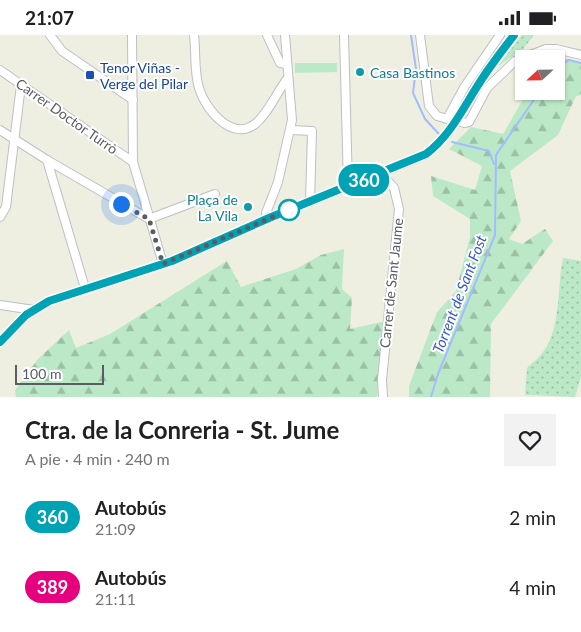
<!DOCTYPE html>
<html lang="es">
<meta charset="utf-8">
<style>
body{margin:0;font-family:Lato,sans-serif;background:#f2f2f2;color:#202124;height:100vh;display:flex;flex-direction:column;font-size:19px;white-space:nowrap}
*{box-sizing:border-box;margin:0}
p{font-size:16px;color:#757577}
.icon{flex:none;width:28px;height:28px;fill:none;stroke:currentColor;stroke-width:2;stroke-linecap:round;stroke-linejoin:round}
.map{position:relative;height:362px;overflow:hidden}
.sheet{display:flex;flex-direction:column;background:#fff;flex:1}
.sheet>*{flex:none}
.badge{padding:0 10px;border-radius:16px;font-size:18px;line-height:32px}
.needle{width:32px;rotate:248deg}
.tools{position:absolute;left:515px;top:15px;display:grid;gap:10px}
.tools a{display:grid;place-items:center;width:50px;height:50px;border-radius:0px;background:#fff;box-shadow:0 1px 4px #0004;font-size:25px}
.scale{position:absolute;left:15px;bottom:12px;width:89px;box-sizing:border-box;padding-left:5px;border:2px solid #5a5c64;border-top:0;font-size:14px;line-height:18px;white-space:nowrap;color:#5a5c64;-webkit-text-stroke:4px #fff;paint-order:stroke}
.you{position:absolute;width:25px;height:25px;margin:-12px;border:4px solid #fff;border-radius:50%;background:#1a73e8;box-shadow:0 0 0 8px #1a73e833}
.map>.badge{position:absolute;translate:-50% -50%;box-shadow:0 0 0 2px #fff}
.round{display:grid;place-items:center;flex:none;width:52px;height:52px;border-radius:0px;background:#f2f2f2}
.summary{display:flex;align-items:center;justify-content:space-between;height:85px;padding:0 25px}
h1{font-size:24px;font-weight:700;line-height:38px}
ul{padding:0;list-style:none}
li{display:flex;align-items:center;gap:15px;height:70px;padding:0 25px}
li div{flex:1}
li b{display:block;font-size:19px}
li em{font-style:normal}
li .badge{min-width:55px;font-weight:700;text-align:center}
.status{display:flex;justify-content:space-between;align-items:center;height:35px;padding:0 25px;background:#fff;direction:ltr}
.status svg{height:14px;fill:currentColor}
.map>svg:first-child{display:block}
</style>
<div class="status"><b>21:07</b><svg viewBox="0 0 49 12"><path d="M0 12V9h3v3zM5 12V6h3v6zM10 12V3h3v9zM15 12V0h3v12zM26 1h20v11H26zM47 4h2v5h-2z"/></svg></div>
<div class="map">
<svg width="581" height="362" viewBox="0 0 581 362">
<defs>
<pattern id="grass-dots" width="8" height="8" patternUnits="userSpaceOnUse" patternTransform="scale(1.25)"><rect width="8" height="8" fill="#bbe9c7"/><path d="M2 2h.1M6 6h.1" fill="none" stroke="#9bc0a5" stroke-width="1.8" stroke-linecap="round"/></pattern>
<pattern id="forest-firs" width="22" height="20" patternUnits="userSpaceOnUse" patternTransform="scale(1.25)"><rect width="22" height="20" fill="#bbe9c7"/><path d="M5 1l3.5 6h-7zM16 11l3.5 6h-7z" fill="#9bc0a5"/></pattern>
</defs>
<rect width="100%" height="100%" fill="#eeeee1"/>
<g fill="url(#grass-dots)">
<polygon points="522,0 534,0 524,13 497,32"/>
<path d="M 563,223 L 581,226 L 581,342 L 575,362 L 525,360 L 527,333 C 532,328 539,323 543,317 C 561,294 557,251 563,223 Z"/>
</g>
<g fill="url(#forest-firs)">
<polygon points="549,19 581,28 581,60 576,61 558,100 510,136 521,186 509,204 522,209 545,194 553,206 491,289 490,362 409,362 409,351 437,277 456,256 470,202 470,184 433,161 431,141 475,155 482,131 449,114 471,92 503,99 528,56 556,56 556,24 547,24"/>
<polygon points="344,214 342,254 352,263 350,294 386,286 377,362 16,362 15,355 38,324 69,295 76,313 110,299 227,226 241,252 296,234 321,220"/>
</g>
<polygon fill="#bbe9c7" points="295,28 337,28 337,37 295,38"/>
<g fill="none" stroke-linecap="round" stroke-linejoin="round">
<g stroke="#a1bdff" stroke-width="2">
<polyline points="411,0 416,34 413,58 425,84 439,99"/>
<polyline points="556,32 569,25 581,28"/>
<polyline points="452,107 489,116 494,129"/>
<polyline points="431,362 438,339 495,200 496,120 540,56"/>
</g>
<defs>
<g id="minor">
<polyline points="50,0 62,16 133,65"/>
<polyline points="132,0 133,127 163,229"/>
<path d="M 194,0 C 196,17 194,37 199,53 C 205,74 232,107 255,89 C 269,78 277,56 288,43"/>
<polyline points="267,0 280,28 287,29"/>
<polyline points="344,0 348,151"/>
<polyline points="420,0 429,71 437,81 447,84 465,51 500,0"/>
<polyline points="0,35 133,127"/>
<polyline points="457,85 464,88 469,87 487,53 515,26 546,14 556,14 581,20"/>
<polyline points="0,95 47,125 149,184 215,159"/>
<polyline points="291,95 312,96 310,167"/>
<polyline points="47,125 85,253"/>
<polyline points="354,151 355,153 387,145 394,153 399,174 382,345 383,362"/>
<polyline points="0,182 6,172 21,50"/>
<polyline points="269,183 266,178 278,147 292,85 285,0"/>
<polyline points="0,270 34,275"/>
<polyline points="0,307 27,279 49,266 172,226 269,183 427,119 448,98 480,46 514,0"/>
</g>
</defs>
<use href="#minor" stroke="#bebfc6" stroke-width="10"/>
<use href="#minor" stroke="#fff" stroke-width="8"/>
</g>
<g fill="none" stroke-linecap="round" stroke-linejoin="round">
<defs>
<path id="line" d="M 0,307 L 26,280 L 49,266 L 172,226 L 269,183 L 426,119 C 451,100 463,73 480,47 C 490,31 502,16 514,0"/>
</defs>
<use href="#line" stroke="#fff" stroke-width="11"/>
<use href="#line" stroke="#00a3b4" stroke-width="8"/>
<polyline stroke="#5a5c64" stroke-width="5" stroke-dasharray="0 9" points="121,169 149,184 163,229 289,175"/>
</g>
<g fill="#0f9aa8" stroke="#fff" stroke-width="2">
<circle cx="360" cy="37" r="5"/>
<circle cx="248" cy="172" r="5"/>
</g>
<rect fill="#1a4fb4" stroke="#fff" stroke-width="2" x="85" y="35" width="10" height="10" rx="2.5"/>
<circle fill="#fff" stroke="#00a3b4" stroke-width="2.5" cx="289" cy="175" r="10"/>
<g text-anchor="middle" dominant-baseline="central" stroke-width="4" stroke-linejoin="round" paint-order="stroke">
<g font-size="14" fill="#164399" stroke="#fff" text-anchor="start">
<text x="100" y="32">Tenor Viñas -<tspan x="100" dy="16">Verge del Pilar</tspan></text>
</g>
<g font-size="14" fill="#0d838f" stroke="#fff" text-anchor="start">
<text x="370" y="37">Casa Bastinos</text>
<text x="238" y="164" text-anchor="end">Plaça de<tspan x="238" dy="16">La Vila</tspan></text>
</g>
<g font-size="14" fill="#5a5c64" stroke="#fff">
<text transform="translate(67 81) rotate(35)">Carrer Doctor Turrò</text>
<text transform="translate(391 248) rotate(-84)">Carrer de Sant Jaume</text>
</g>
<g font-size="15" font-style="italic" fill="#3859ce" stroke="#fff">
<text transform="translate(459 259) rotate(-69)">Torrent de Sant Fost</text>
</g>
</g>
</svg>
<div class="tools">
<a><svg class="needle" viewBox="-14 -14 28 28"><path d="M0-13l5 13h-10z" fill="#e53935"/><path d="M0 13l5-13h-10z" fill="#757577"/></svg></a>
</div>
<div class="scale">100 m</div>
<div class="you" style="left:121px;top:169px"></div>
<b class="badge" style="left:364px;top:145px;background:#00a3b4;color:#fff">360</b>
</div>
<section class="sheet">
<div class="summary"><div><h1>Ctra. de la Conreria - St. Jume</h1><p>A pie · 4 min · 240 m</p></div><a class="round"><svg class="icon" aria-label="heart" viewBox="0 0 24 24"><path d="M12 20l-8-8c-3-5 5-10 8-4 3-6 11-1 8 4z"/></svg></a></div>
<ul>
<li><span class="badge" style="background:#00a3b4;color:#fff">360</span><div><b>Autobús</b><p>21:09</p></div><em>2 min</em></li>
<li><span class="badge" style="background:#e6007e;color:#fff">389</span><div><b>Autobús</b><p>21:11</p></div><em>4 min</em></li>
</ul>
</section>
